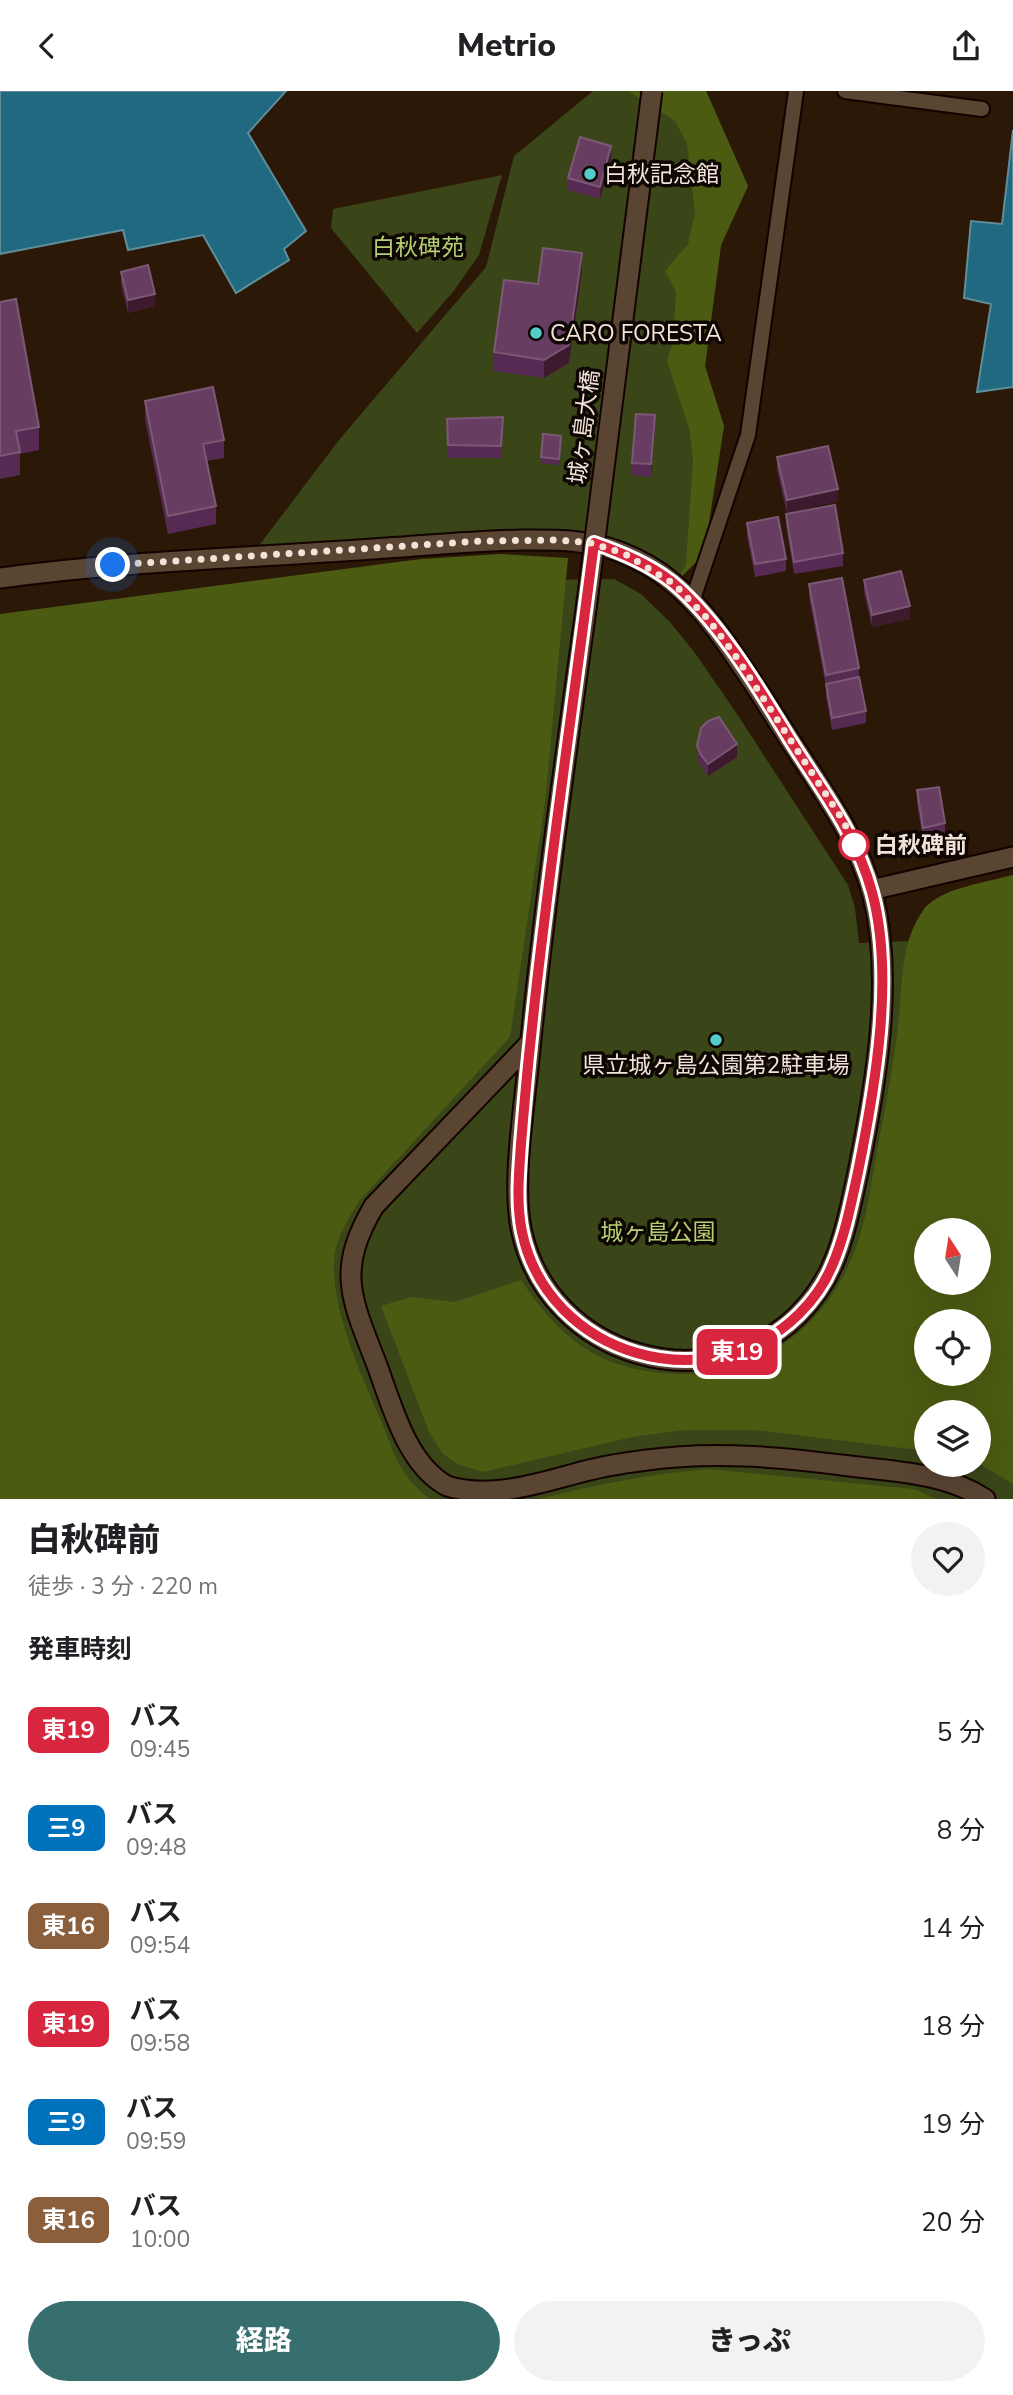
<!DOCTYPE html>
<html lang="ja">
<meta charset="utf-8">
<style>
body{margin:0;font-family:"Nunito Sans","Noto Sans JP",sans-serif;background:#f2f2f2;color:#202124;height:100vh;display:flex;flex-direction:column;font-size:26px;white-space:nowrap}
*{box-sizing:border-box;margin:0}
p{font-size:23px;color:#757577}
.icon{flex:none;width:38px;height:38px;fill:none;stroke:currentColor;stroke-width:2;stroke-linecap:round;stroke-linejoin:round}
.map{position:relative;height:1408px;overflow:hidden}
.panel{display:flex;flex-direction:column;background:#fff;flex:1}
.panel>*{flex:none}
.badge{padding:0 14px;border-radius:10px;font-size:24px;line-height:46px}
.needle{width:46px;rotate:348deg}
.fabs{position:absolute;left:914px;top:1127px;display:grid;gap:14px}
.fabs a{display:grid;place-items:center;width:77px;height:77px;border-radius:50%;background:#fff;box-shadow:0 7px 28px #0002;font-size:35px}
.you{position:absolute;width:35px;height:35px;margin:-18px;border:5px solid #fff;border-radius:50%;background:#1a73e8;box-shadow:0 0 0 10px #1a73e833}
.map>.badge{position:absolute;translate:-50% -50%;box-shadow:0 0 0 4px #fff}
h2{padding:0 28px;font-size:26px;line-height:63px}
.round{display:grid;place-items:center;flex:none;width:74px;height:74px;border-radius:37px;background:#f2f2f2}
.head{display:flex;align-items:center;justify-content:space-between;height:119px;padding:0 28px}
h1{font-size:33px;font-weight:800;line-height:52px}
.cta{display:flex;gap:14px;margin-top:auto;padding:14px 28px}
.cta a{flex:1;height:80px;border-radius:42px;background:#376e6e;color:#fff;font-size:28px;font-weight:800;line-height:80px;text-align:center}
.cta a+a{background:#f2f2f2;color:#202124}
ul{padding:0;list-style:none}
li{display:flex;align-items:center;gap:21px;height:98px;padding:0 28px}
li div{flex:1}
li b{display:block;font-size:26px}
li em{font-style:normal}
li .badge{min-width:77px;font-weight:700;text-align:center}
header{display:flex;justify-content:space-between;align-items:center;height:91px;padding:0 28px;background:#fff;font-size:32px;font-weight:800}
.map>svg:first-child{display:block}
</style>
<header><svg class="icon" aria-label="back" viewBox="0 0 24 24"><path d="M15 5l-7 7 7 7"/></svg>Metrio<svg class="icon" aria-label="share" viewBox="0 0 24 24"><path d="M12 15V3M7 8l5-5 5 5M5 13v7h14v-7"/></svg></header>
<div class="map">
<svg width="1013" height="1408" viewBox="0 0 1013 1408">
<rect width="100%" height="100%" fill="#2b1807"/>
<g fill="#3a4518" fill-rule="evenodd">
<polygon points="593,0 706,0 748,95 721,154 705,275 724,335 704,463 674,493 592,452 251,465 339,349 486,176 514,65"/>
<polygon points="502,84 479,164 453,201 417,242 331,137 333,118"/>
<path d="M 614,488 L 641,503 L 670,531 L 695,562 L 737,623 L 848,794 L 855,817 L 859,852 L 908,850 L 925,816 L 949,801 L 1013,784 L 1013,1408 L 361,1408 L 312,1070 L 524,489 ZM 926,1139 L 978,1139 L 978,1192 L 926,1192 ZM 926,1230 L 978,1230 L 978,1283 L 926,1283 ZM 926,1321 L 978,1321 L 978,1374 L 926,1374 Z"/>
</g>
<g fill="#4b5b11" fill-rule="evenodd">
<polygon points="628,0 706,0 748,95 721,154 705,275 724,335 704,463 674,493 686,474 693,368 689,337 667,270 673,251 676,201 665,180 688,153 695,122 687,53 675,30"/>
<path d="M 500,463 L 568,467 L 545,712 L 510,946 L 360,1109 C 351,1124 340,1140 336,1157 C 325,1208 362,1285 382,1332 C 389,1348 394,1368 404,1381 C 411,1392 420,1400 430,1408 L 0,1408 L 0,523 L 421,468 Z"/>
<path d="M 1013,784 L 1013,1393 L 978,1372 L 978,1321 L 926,1321 L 926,1360 L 756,1339 L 683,1339 L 632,1346 L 483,1381 L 457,1373 L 442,1362 L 429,1341 L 381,1215 L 411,1206 L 455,1211 L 521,1189 C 564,1254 607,1283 687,1283 C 697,1283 708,1280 718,1278 C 787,1265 830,1223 855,1159 C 867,1128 871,1093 877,1060 C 885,1019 893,977 898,935 C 903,896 899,850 925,817 C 941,797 988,791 1013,784 ZM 978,1139 L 978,1192 L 926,1192 L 926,1139 ZM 978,1230 L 978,1283 L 926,1283 L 926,1230 Z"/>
<path d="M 708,1378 L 914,1398 L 937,1408 L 538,1408 C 595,1394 649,1383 708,1378 Z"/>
</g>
<g fill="#216980" stroke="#5f8e9a" stroke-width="2">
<polygon points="0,0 286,0 248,42 306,140 284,158 289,169 236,202 203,144 128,159 123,139 0,163"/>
<polygon points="1013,39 1013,296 977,301 991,213 964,207 971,130 1002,133"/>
</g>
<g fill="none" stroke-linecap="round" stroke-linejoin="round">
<defs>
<g id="service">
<polyline points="845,0 982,18"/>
<polyline points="692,511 748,344 796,0"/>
</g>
<polyline id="minor" points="871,799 1013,766"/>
<g id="tertiary">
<path d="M 0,487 C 124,470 248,467 372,458 C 422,455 472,450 522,449 C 555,449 588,448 620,461 C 638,468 658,479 673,492 C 708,521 733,562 758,599 C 774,624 789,648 805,672 C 833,715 860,755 873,805 C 894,889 876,992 859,1076 C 852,1109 846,1142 833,1173 C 825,1191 812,1210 798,1224 C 708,1312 550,1265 522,1142 C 511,1095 524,1018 529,968 C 544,816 566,663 587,511"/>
<path d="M 530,952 L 374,1115 C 337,1178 350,1205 375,1269 C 391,1310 405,1372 447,1395 C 488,1408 534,1394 574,1383 C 598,1376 623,1372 647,1369 C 717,1359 788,1367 858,1376 C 901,1381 947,1383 985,1408"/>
</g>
</defs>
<use href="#service" stroke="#130300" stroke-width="18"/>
<use href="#minor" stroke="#130300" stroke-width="23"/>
<use href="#tertiary" stroke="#130300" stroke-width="23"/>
<use href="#service" stroke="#5a4432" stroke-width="14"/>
<use href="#minor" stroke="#5a4432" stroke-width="19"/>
<use href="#tertiary" stroke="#5a4432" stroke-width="19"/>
<defs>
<polyline id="tertiary-bridge" points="587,511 652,0"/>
</defs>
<use href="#tertiary-bridge" stroke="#130300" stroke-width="23" stroke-linecap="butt"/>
<use href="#tertiary-bridge" stroke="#5a4432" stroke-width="19"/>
</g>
<g fill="#572a54">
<polygon points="611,67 600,108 568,99 568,87"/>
<polygon points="582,180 569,272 544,287 494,280 494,261 538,193"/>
<polygon points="121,181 155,215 128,222 121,193"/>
<polygon points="0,211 39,336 39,359 20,363 20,384 0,388"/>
<polygon points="145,310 224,349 224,367 206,370 216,415 216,433 168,443 145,328"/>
<polygon points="447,328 503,339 501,367 448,367"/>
<polygon points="655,337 651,386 632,384 632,372"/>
<polygon points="561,351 559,374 541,372 541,366"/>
<polygon points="777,366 838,410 787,422 777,379"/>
<polygon points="786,423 843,462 843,475 794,483 786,435"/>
<polygon points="747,432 786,468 786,480 755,486 747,445"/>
<polygon points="864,489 910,528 872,536 864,501"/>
<polygon points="809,493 859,577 859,587 866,620 866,632 832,639 826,605 826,596 809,506"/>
<polygon points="697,655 737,666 708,685 701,676 697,667"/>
<polygon points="917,699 945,732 945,745 923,749 917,712"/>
</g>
<g fill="#3e1a2f">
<polygon points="611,55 611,67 600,108 600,96"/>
<polygon points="582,162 582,180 569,272 544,287 544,269"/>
<polygon points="155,203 155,215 128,222 128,209"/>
<polygon points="655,324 655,337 651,386 651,373"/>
<polygon points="838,398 838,410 787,422 787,409"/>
<polygon points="910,515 910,528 872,536 872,524"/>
<polygon points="737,653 737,666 708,685 708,673"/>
</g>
<g fill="#673e62" stroke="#7d5875" stroke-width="2">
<polygon points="580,46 611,55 600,96 568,87"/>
<polygon points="543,157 582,162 569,254 544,269 494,261 504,189 538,193"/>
<polygon points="148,174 155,203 128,209 121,181"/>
<polygon points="16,208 39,336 16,340 20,361 0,365 0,211"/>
<polygon points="213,296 224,349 203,353 216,415 168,425 145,310"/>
<polygon points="636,323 655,324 651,373 632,372"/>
<polygon points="503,326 501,355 448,354 447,328"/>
<polygon points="543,343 561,345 559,368 541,366"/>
<polygon points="828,355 838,398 787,409 777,366"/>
<polygon points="835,414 843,462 794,471 786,423"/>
<polygon points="778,426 786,468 755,473 747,432"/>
<polygon points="901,480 910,515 872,524 864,489"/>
<polygon points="842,487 859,577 826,584 809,493"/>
<polygon points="859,586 866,620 832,627 826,593"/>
<polygon points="719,626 737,653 708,673 701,664 697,655 701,637 708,630"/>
<polygon points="939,696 945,732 923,737 917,699"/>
</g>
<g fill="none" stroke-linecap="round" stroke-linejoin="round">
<defs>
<path id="line" d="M 594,452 C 622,462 649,473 672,491 C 718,529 758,596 789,647 C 820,697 856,742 872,801 C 895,885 875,997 858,1081 C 851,1113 845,1145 832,1175 C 825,1192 812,1210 799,1223 C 709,1312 548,1265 522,1141 C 516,1112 519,1082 521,1053 C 524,1017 527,982 531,946 C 548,781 573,617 594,452 Z"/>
</defs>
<use href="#line" stroke="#fff" stroke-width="16"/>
<use href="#line" stroke="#d7263d" stroke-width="10"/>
<polyline stroke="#f1e3d8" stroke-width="7" stroke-dasharray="0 12.6" points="113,474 482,450 558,449 592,452 625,463 674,493 708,528 735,564 844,731 854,754"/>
</g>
<g fill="#53cdc9" stroke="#0d0602" stroke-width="2.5">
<circle cx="590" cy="83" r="7"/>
<circle cx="536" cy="242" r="7"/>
<circle cx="716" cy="949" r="7"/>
</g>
<circle fill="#fff" stroke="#d7263d" stroke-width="3.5" cx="854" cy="754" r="14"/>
<g text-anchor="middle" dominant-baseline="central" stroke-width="7" stroke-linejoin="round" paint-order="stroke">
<g font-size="23" fill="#f1e3d8" stroke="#0d0602" text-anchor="start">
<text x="604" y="83">白秋記念館</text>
<text x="550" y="242">CARO FORESTA</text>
<text x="716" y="974" text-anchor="middle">県立城ヶ島公園第2駐車場</text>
</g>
<g font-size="23" fill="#b7d06f" stroke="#0d0602">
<text x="418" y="156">白秋碑苑</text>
<text x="658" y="1141">城ヶ島公園</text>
</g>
<g font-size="23" fill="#f1e3d8" stroke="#0d0602">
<text transform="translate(584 336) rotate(-83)">城ヶ島大橋</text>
</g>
<g font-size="23" font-weight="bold" fill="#f1e3d8" stroke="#0d0602" text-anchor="start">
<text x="875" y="754">白秋碑前</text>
</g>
</g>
</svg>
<div class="fabs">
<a><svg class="needle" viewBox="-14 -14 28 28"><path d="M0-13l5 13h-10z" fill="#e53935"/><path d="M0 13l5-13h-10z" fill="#757577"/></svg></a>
<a><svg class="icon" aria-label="locate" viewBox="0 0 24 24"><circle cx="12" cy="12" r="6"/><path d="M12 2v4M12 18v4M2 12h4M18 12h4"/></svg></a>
<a><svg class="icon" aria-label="layers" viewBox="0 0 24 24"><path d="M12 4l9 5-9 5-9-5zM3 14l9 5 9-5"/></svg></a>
</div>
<div class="you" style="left:113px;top:474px"></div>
<b class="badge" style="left:737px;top:1261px;background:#d7263d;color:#fff">東19</b>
</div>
<section class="panel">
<div class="head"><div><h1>白秋碑前</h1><p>徒歩 · 3 分 · 220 m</p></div><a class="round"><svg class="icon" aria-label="heart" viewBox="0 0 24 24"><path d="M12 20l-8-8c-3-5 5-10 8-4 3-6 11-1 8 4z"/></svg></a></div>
<h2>発車時刻</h2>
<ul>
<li><span class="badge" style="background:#d7263d;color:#fff">東19</span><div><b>バス</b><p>09:45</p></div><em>5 分</em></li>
<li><span class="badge" style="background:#0072bc;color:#fff">三9</span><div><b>バス</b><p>09:48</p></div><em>8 分</em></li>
<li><span class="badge" style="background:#8b5e3c;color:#fff">東16</span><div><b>バス</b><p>09:54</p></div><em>14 分</em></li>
<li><span class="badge" style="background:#d7263d;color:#fff">東19</span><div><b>バス</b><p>09:58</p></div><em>18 分</em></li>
<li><span class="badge" style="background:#0072bc;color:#fff">三9</span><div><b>バス</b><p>09:59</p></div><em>19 分</em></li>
<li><span class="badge" style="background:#8b5e3c;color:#fff">東16</span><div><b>バス</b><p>10:00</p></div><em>20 分</em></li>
</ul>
<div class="cta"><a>経路</a><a>きっぷ</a></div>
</section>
